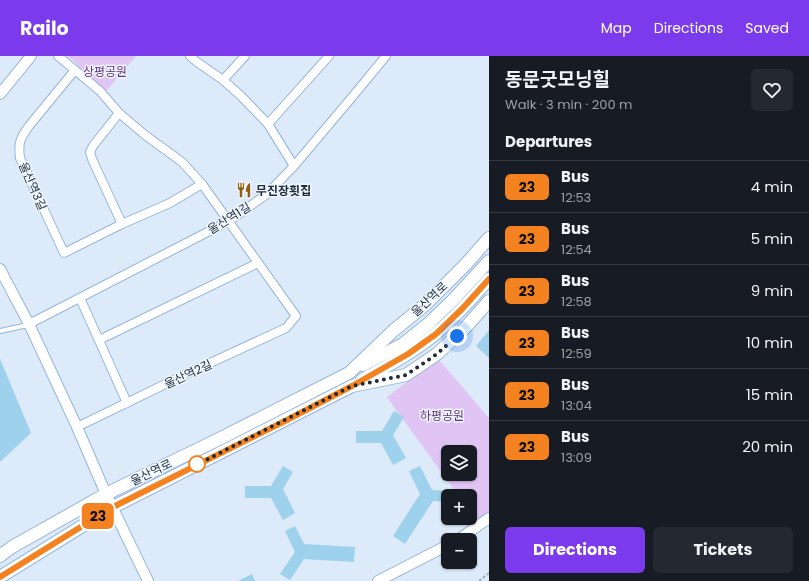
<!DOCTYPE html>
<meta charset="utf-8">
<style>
body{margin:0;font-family:Poppins,"Noto Sans KR",sans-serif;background:#242831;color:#f1f3f6;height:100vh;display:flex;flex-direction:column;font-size:15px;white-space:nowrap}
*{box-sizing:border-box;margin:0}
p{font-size:13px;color:#9ea1a6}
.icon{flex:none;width:22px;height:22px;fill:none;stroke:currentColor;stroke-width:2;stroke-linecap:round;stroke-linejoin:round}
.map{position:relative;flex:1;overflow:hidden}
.sheet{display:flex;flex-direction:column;background:#171b24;width:320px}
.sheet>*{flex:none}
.badge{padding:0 8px;border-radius:6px;font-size:14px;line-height:26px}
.fabs{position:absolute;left:441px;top:389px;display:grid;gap:8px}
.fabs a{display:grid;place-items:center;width:36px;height:36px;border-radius:6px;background:#171b24;box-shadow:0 1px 3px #0004;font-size:20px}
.you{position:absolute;width:20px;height:20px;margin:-10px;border:3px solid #fff;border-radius:50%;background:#1a73e8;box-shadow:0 0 0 6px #1a73e833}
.map>.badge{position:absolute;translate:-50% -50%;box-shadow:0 0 0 2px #fff}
h2{padding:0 16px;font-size:15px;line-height:36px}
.round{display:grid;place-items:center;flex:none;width:42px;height:42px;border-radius:6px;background:#242831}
.head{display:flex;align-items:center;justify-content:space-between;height:68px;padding:0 16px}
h1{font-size:19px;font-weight:700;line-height:30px}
.cta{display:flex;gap:8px;margin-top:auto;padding:8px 16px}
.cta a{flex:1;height:46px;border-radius:6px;background:#7c3aed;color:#fff;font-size:16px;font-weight:700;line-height:46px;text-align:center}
.cta a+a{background:#242831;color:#f1f3f6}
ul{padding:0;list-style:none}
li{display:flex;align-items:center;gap:12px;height:52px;padding:0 16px;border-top:1px solid #363941}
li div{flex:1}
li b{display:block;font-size:15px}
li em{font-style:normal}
li .badge{min-width:44px;font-weight:700;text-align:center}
header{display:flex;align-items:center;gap:24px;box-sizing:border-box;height:56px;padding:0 20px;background:#7c3aed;color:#fff}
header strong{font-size:19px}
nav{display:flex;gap:22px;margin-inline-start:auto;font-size:14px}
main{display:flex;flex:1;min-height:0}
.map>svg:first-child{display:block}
</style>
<header>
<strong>Railo</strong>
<nav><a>Map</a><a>Directions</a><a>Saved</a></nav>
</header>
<main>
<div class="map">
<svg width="489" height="525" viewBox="0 0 489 525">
<rect width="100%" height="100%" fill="#dceafa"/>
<g fill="#e0c4f3" fill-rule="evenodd">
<polygon points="68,0 136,0 106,35"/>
<path d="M 438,303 L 489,362 L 489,462 L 475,462 L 470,456 L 470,440 L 459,440 L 394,351 L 387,341 ZM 448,396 L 470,396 L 470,418 L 448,418 Z"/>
</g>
<g fill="#9ed1ec">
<polygon points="489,274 489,302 476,290"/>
<polygon points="0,303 31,377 0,406"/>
<polygon points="394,355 404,361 393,379 406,402 393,409 381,387 356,387 356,375 382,375"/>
<polygon points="283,410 293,416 283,433 295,457 283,464 271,442 245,442 245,430 271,430"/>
<polygon points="420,410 432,434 455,435 454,440 448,440 448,446 433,445 405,488 393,480 420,438 409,415"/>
<polygon points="295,470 304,488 355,491 354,506 304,503 290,524 280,518 295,496 285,475"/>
<polygon points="252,518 255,525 238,525"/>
</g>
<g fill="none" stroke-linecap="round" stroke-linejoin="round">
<defs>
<polyline id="service" points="0,275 28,269"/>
<g id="minor">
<polyline points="58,0 100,35 119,57 145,79 182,106 202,128 296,260 286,272 184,319 77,371"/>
<polyline points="190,0 197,6 223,24 241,40 268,68 294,110"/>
<path d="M 75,14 L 29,70 C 20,82 18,87 20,102 L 64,197 L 122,168 L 170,147 L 202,128"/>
<polyline points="223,24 245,0"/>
<polyline points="119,57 93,90 90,96 92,103 122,168"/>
<polyline points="268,68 329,0"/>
<polyline points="80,242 127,347"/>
<polyline points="29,268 229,165 267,138 294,110 353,40 386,0"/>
<polyline points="99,284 258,207"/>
</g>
<g id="tertiary">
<polyline points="0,38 31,0"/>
<polyline points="0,213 29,268 77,371 106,438 148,525"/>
<polyline points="458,484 489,462"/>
<polyline points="378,525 448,489"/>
</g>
<g id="secondary">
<polyline points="363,309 403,288 428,268 453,244 489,205"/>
<path d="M 362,324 C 387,310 412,297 435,278 C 455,262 472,242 489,223"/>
<polyline points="0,500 12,491 106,438 219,383 349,317 393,275 426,248 466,208 489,182"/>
<polyline points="0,521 113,451 352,330 406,319 437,298 466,271 489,245"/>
</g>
</defs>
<use href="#service" stroke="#94b5db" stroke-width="6"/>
<use href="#minor" stroke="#94b5db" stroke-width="10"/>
<use href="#tertiary" stroke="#94b5db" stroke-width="12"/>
<use href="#secondary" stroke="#94b5db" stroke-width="14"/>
<polyline stroke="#a0aebd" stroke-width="2" stroke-dasharray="3 2" stroke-linecap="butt" points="479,525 489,517"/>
<use href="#service" stroke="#fff" stroke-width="4"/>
<use href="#minor" stroke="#fff" stroke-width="8"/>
<use href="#tertiary" stroke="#fff" stroke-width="10"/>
<use href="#secondary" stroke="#fff" stroke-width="12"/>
</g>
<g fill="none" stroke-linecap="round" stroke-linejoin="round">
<defs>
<polyline id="line" points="0,521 113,451 287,364 352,330 408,298 436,278 462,253 489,223"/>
</defs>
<use href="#line" stroke="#fff" stroke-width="9"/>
<use href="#line" stroke="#f58220" stroke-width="6"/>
<polyline stroke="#1e2b39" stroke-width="4" stroke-dasharray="0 7.2" points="197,408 196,409 352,330 406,319 437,298 457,280"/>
</g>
<defs>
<symbol id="restaurant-bare" viewBox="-9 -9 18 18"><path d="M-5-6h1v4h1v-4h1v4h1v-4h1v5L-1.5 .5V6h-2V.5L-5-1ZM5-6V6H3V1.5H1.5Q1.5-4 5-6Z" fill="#905e0c" stroke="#eff6fe" stroke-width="2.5" paint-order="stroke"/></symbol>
</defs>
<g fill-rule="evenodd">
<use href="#restaurant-bare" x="233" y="123" width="22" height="22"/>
</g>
<circle fill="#fff" stroke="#f58220" stroke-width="2" cx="197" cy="408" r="8"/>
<g text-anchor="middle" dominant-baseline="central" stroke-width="3" stroke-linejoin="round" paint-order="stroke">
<g font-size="12" fill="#62357b" stroke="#eff6fe">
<text x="105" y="15">상평공원</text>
<text x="442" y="359">하평공원</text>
</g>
<g font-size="12" fill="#1e2b39" stroke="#eff6fe">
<text transform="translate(33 130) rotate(66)">울산역3길</text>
<text transform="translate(229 162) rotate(-32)">울산역1길</text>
<text transform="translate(429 243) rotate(-43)">울산역로</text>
<text transform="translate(188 318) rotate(-25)">울산역2길</text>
<text transform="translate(151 416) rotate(-26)">울산역로</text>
</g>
<g font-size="12" font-weight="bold" fill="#1e2b39" stroke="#eff6fe" text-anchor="start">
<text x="256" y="134">무진장횟집</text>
</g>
</g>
</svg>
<div class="fabs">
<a><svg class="icon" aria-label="layers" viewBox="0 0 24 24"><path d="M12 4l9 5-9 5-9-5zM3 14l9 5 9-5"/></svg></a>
<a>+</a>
<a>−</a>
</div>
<div class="you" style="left:457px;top:280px"></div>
<b class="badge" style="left:98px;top:460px;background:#f58220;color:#111">23</b>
</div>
<section class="sheet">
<div class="head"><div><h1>동문굿모닝힐</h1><p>Walk · 3 min · 200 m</p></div><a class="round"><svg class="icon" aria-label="heart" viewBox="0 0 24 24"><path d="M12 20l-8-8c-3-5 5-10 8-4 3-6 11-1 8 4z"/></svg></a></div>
<h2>Departures</h2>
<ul>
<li><span class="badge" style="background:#f58220;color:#111">23</span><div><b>Bus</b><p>12:53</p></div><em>4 min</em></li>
<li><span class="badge" style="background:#f58220;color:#111">23</span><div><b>Bus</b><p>12:54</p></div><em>5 min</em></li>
<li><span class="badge" style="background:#f58220;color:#111">23</span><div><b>Bus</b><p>12:58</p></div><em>9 min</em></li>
<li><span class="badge" style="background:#f58220;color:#111">23</span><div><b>Bus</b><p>12:59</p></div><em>10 min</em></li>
<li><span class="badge" style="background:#f58220;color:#111">23</span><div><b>Bus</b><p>13:04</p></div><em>15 min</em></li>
<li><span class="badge" style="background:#f58220;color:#111">23</span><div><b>Bus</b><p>13:09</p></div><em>20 min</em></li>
</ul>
<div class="cta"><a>Directions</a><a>Tickets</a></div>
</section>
</main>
